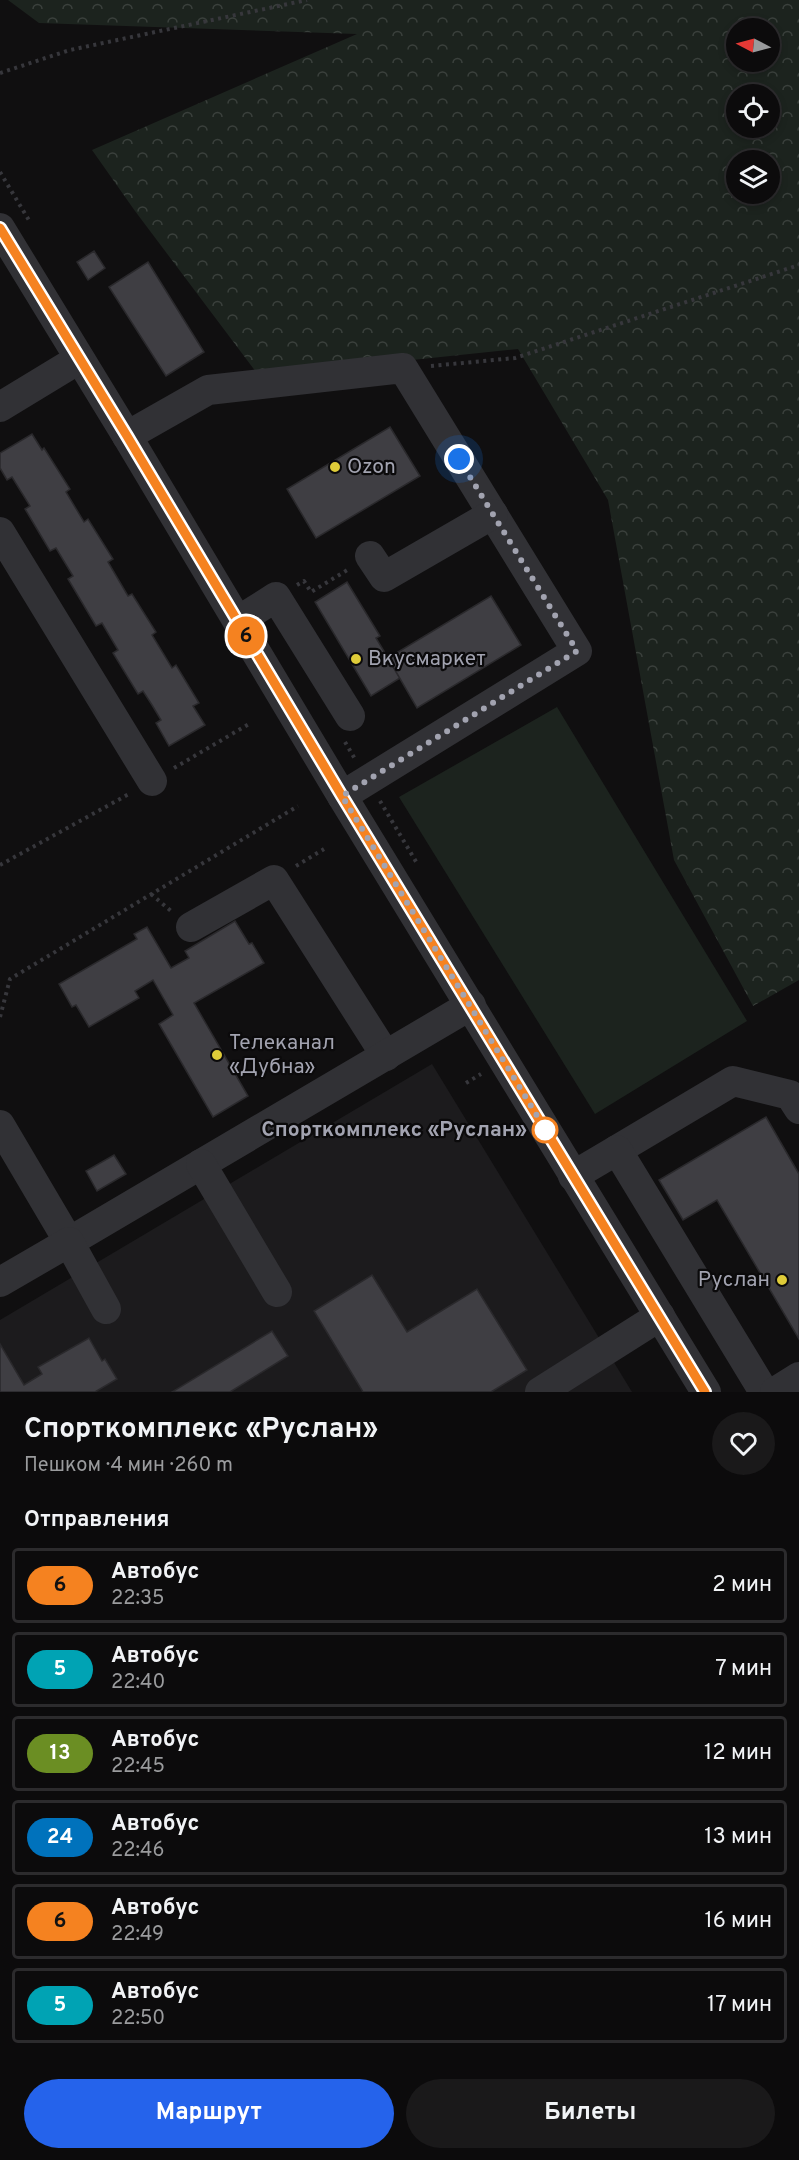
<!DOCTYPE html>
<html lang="ru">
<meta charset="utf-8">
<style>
body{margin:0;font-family:Overpass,sans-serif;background:#1a191a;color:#f1f3f6;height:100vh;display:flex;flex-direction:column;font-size:22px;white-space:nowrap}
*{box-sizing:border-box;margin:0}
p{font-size:20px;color:#9a9b9d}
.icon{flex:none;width:33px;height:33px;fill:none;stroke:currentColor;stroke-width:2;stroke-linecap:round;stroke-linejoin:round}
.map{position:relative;height:1392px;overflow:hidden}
.sheet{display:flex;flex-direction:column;background:#0c0b0c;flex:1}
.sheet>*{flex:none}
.badge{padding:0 12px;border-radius:20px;font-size:21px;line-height:39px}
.needle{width:39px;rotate:276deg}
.controls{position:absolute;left:726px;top:18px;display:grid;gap:12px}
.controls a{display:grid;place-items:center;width:54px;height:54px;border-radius:50%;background:#0c0b0c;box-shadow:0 3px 9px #0003,0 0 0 2px #2c2b2d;font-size:30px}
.you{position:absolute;width:30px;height:30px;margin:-15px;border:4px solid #fff;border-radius:50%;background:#1a73e8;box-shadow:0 0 0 9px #1a73e833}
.map>.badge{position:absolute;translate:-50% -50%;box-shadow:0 0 0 3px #fff}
h2{padding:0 24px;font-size:22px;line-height:54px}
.round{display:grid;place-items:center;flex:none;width:63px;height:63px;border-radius:32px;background:#1a191a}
.overview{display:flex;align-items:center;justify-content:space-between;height:102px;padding:0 24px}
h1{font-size:28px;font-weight:700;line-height:45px}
.primary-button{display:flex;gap:12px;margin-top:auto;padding:12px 24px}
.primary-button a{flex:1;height:69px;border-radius:36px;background:#2563eb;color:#fff;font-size:24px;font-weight:700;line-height:69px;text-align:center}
.primary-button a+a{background:#1a191a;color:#f1f3f6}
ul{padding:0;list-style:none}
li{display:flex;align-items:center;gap:18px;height:75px;margin:0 12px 9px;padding:0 12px;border:3px solid #2c2b2d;border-radius:6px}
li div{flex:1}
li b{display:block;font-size:22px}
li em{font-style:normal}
li .badge{min-width:66px;font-weight:700;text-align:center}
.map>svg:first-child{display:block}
</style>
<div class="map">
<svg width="799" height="1392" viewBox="0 0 799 1392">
<defs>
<pattern id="forest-crowns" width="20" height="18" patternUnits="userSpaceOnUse" patternTransform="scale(1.5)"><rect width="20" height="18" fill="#1c231e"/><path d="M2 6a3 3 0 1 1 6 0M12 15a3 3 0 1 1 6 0" fill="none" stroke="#3a403c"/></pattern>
</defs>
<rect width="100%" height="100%" fill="#100f10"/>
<polygon fill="#1c1b1d" points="432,1064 632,1392 0,1392 0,1320"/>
<path fill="url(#forest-crowns)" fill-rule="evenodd" d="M 8,0 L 799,0 L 799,980 L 753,1006 L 674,860 L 608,500 L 518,349 L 259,376 L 135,211 L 92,150 L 357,34 L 39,23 ZM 736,28 L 770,28 L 770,62 L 736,62 ZM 736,94 L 770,94 L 770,128 L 736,128 ZM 736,160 L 770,160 L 770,194 L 736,194 Z"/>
<polygon fill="#1c231e" points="557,707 747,1021 595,1114 399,797"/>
<g fill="#3f3e43" stroke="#2a292c" stroke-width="1.5">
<polygon points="94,251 105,268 88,280 77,262"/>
<polygon points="148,262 204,352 166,376 109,287"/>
<polygon points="390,427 420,476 316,538 287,489"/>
<polygon points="32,434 42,450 44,448 70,489 66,492 84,522 88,519 113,559 108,562 128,596 132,594 156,632 152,635 172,668 176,665 199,703 193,706 205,725 169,746 156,723 161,720 152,705 143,691 138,694 113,653 118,650 102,623 96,626 68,579 73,576 56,548 50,551 25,509 30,506 12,477 7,480 0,468 0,453"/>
<polygon points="347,582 380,636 376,638 400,678 371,696 315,602"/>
<polygon points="491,596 521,645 417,708 388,658"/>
<polygon points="235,921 249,944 252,943 264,963 194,1003 248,1096 213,1117 159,1024 173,1015 153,980 135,991 139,998 89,1027 76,1005 72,1007 59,984 137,939 134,934 147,927 171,968 189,958 185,951"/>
<polygon points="766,1117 799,1174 799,1339 717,1200 683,1220 659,1180"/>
<polygon points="114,1155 126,1174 97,1191 86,1171"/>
<polygon points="372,1275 407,1332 477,1289 527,1370 491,1392 363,1392 314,1311"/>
<polygon points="272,1331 288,1356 230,1392 172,1392"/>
<polygon points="89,1338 102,1361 105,1359 117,1379 95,1392 0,1392 0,1344 24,1385 42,1374 38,1367"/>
</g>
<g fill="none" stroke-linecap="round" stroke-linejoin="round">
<g stroke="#37373c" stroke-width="4" stroke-dasharray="3 4.5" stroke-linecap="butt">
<polyline points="0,73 70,50 307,0"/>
<polyline points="0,172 30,222"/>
<polyline points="431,366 515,358 799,265"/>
<polyline points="297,585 304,581 311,592 349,569"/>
<polyline points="345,742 355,759"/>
<polyline points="174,768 249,724"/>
<polyline points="380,801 418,865"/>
<polyline points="0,865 129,794"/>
<polyline points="296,866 324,849"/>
<polyline points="151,894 171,911"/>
<polyline points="0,1017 10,979 298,806"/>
<polyline points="466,1083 481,1074"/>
</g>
<g stroke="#313135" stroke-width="30">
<polyline points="0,228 127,436 342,796 706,1392"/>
<polyline points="0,407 79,359"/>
<polyline points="127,436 208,390 403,368 577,651 342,796"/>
<polyline points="0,532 152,781"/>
<polyline points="370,556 384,577 493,514"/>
<polyline points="238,621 276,597 350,716"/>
<polyline points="191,927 274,880 386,1056"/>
<polyline points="0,1125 69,1242 471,1005"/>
<polyline points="617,1150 733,1081 790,1095 799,1109"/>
<polyline points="201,1164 277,1292"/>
<polyline points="573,1176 617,1150 764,1392"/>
<polyline points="0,1282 69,1242 106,1309"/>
<polyline points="540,1392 660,1316"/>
<polyline points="775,1392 799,1377"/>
</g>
</g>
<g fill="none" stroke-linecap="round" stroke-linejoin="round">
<defs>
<polyline id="line" points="0,228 127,436 342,796 705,1392"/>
</defs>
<use href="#line" stroke="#fff" stroke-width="14"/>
<use href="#line" stroke="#f58220" stroke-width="9"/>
<polyline stroke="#a2a3b0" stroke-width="6" stroke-dasharray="0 10.8" points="459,459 577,651 342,796 550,1137 545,1130"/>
</g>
<g fill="#dfcc39" stroke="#0b0a0b" stroke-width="2">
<circle cx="335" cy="467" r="6"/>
<circle cx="356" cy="659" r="6"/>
<circle cx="217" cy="1055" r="6"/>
<circle cx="782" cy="1280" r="6"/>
</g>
<circle fill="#fff" stroke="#f58220" stroke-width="3" cx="545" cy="1130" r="12"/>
<g text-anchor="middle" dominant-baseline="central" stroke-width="4.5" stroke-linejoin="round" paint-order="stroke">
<g font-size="21" fill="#a2a3b0" stroke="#0b0a0b" text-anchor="start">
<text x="347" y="467">Ozon</text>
<text x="368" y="659">Вкусмаркет</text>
<text x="229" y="1043">Телеканал<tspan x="229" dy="24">«Дубна»</tspan></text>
<text x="770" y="1280" text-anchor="end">Руслан</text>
</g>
<g font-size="21" font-weight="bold" fill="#a2a3b0" stroke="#0b0a0b" text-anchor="end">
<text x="527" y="1130">Спорткомплекс «Руслан»</text>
</g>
</g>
</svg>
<div class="controls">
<a><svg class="needle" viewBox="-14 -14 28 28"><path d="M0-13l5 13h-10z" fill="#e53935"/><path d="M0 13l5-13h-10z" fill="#9a9b9d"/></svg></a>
<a><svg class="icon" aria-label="locate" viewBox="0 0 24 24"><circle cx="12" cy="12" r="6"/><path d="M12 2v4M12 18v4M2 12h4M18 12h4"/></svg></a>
<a><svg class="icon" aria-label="layers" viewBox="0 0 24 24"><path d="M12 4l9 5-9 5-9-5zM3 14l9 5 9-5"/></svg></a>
</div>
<div class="you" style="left:459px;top:459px"></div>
<b class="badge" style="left:246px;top:636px;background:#f58220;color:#111">6</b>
</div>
<section class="sheet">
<div class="overview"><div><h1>Спорткомплекс «Руслан»</h1><p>Пешком · 4 мин · 260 m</p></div><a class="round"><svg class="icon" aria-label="heart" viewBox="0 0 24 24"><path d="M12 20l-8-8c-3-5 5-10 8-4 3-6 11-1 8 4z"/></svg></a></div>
<h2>Отправления</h2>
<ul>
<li><span class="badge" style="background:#f58220;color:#111">6</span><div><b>Автобус</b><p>22:35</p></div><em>2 мин</em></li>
<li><span class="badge" style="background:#00a3b4;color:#fff">5</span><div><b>Автобус</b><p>22:40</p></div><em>7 мин</em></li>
<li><span class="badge" style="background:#6b8e23;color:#fff">13</span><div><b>Автобус</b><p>22:45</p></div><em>12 мин</em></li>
<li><span class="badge" style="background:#0072bc;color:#fff">24</span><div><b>Автобус</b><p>22:46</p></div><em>13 мин</em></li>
<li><span class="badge" style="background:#f58220;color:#111">6</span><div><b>Автобус</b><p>22:49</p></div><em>16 мин</em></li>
<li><span class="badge" style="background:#00a3b4;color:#fff">5</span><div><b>Автобус</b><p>22:50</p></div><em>17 мин</em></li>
</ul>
<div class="primary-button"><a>Маршрут</a><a>Билеты</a></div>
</section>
